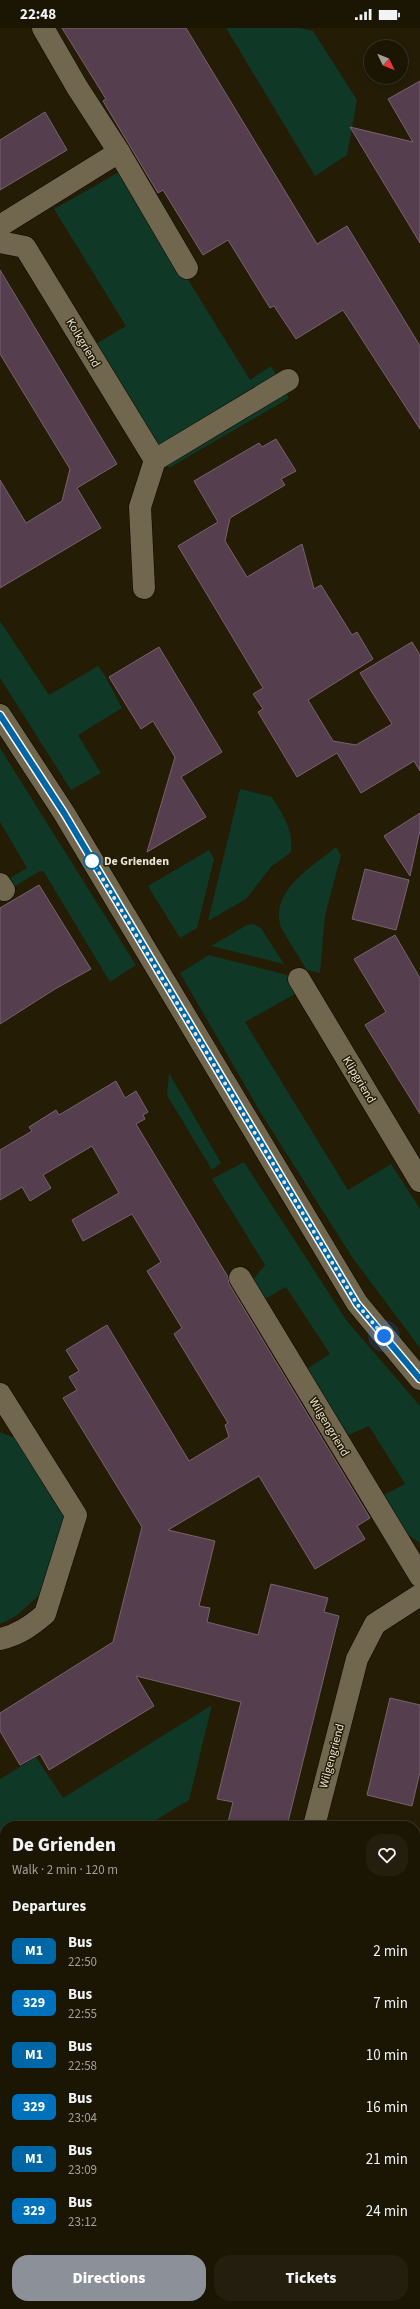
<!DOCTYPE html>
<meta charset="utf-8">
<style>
body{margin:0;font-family:"Source Sans 3",sans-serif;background:#241e0e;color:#f1f3f6;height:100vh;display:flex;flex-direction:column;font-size:15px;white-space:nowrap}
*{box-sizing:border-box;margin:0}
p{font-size:13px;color:#a09f9a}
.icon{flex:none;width:22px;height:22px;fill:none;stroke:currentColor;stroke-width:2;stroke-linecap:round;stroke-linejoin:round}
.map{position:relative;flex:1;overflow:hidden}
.side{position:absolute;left:0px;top:1793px;width:420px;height:488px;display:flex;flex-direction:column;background:#1b1504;border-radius:16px 16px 0 0;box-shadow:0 2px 6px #0003,0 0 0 1px #393426}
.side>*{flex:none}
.badge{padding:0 8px;border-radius:6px;font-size:14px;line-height:26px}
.needle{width:26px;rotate:133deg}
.buttons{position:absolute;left:364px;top:12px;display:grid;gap:8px}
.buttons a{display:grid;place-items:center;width:44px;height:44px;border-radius:50%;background:#1b1504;box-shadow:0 2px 6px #0003,0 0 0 1px #393426;font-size:20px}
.you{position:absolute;width:20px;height:20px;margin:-10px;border:3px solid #fff;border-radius:50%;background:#1a73e8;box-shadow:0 0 0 6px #1a73e833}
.map>.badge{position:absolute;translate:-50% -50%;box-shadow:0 0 0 2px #fff}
h2{padding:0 12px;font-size:15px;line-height:36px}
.round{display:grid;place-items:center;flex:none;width:42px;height:42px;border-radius:16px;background:#241e0e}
.summary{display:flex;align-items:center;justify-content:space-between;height:68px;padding:0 12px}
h1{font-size:19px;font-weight:800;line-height:30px}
.primary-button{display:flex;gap:8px;margin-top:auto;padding:8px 12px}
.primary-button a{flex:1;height:46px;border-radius:16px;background:#8c9099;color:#fff;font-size:16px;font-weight:800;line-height:46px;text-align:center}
.primary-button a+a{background:#241e0e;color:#f1f3f6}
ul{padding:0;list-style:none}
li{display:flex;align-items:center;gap:12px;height:52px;padding:0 12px}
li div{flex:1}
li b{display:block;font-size:15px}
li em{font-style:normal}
li .badge{min-width:44px;font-weight:700;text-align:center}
.status{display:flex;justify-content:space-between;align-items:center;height:28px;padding:0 20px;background:#1b1504;direction:ltr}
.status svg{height:11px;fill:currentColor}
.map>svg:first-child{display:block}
</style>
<div class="status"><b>22:48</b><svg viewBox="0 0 49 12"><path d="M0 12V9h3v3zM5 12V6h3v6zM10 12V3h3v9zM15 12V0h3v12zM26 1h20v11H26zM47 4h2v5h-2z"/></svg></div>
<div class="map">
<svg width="420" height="2281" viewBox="0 0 420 2281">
<rect width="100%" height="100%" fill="#241c05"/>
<g fill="#0f3826">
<polygon points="226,0 301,0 313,3 357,72 347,127 315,148"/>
<polygon points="121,143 250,352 271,338 289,370 169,440 94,317 126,298 54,181"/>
<polygon points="0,593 49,667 98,638 104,646 122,680 78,707 101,745 71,762 0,650"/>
<polygon points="0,720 136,937 110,954 44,844 40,843 12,860 7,852 27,840 0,794"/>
<path d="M 240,761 L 272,769 C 283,787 294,802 291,824 L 271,839 L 246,871 L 208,893 Z"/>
<path d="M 336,819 L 341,827 L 325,888 L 320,945 L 307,942 C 299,929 290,916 283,903 C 265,866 313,838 336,819 Z"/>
<polygon points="209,822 214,831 197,900 180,910 148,858"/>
<polygon points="254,896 261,900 284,936 211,918 247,897"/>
<polygon points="209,927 287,947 297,965 245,994 348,1162 391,1136 420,1181 420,1320 352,1229 262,1087 180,945"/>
<polygon points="169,1045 221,1135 212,1142 167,1067"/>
<polygon points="244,1134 347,1293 420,1378 420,1515 403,1503 382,1468 405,1456 369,1398 349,1407 305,1342 330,1326 286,1259 263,1272 251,1254 265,1237 212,1151"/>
<polygon points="0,1404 22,1413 67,1486 44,1563 16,1588 0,1596"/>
<polygon points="212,1677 189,1772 146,1798 5,1798 5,1885 0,1889 0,1751 36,1729 63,1770"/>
<polygon points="415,2156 420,2157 420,2281 306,2281 308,2276 415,2276"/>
<path d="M 6,2276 L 66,2276 C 49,2281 25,2281 6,2276 Z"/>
<polygon points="187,2276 254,2276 246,2281 179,2281"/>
</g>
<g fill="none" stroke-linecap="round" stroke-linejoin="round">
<g stroke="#000122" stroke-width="10">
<polyline points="415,2191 420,2192"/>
<polyline points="239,2281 247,2276"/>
</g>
</g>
<g fill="#553e4d" stroke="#796170">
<polygon points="62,0 186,0 317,216 347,198 420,318 420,401 343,282 296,311 274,278 270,280 228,212 203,227 163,162 158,165 103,73 106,71"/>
<polygon points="420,53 420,215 350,99 413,114 388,71"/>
<polygon points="45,84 67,122 0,162 0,112"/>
<polygon points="0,242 117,436 77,460 101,500 0,560 0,452 26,495 62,473 70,441 0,326"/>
<polygon points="276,411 296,443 281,451 285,457 230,490 225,513 247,549 302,516 314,561 321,557 352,607 357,604 373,631 308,672 333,713 356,717 392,696 360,645 412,614 420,627 420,743 414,733 361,765 337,725 297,749 258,684 263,681 253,666 263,660 178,518 218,494 194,453 259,415 262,419"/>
<polygon points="159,619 222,724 181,749 206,789 147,824 175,729 153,693 141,701 109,649"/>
<polygon points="420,785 420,802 410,848 384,808"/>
<polygon points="365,841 409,852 396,902 352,891"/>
<polygon points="39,857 91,941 55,961 0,996 0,880"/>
<polygon points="395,907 420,950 420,1086 365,997 386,984 354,931"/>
<polygon points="116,1053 125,1070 136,1063 148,1084 143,1087 145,1091 136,1096 228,1249 229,1256 370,1490 357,1498 365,1511 315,1541 259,1448 168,1502 215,1513 199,1578 210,1580 207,1594 258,1607 271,1556 328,1570 324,1584 339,1588 287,1798 227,1798 233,1774 217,1771 241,1674 136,1648 154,1678 49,1742 40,1726 20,1737 0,1703 0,1685 113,1614 142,1499 63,1370 77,1362 69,1349 79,1343 66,1322 107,1297 189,1433 229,1409 225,1397 228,1395 174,1306 182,1300 147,1243 161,1234 132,1186 83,1213 72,1192 119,1165 92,1118 43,1147 51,1160 30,1173 22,1159 0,1172 0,1122 32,1103 29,1099 56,1082 59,1087"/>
<polygon points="390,1670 420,1677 420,1744 412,1778 367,1767"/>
</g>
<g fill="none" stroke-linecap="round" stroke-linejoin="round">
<defs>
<g id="minor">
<polyline points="43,0 77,59 119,124 187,240"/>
<polyline points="0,198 119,124"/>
<polyline points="0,214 25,219 155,432"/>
<polyline points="144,560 140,479 155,432 288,352"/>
<polyline points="0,687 64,785 357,1275 420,1351"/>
<polyline points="0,856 4,862"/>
<polyline points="299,951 420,1153"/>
<polyline points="240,1250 420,1548"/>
<path d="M 0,1366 L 76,1487 L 45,1586 C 31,1598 18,1607 0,1611"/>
<polyline points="314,1798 357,1631 375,1596 420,1567"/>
<polyline points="415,1915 420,1916"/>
<polyline points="0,2061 5,2058"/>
</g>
</defs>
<use href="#minor" stroke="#0d0700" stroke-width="23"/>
<use href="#minor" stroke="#70674e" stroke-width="22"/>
</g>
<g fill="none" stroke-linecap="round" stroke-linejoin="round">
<defs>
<polyline id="line" points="0,687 64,785 357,1276 420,1351"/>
</defs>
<use href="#line" stroke="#fff" stroke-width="9"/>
<use href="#line" stroke="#0067a7" stroke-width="6"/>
<polyline stroke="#eae5d7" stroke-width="4" stroke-dasharray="0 7.2" points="92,833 357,1276 384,1308"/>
</g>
<circle fill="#fff" stroke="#0067a7" stroke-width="2" cx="92" cy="833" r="8"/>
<g text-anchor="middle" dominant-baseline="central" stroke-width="3" stroke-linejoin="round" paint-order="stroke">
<g font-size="12" fill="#eae5d7" stroke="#241c05">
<text transform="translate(83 315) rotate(59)">Kolkgriend</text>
<text transform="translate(359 1052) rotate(59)">Klipgriend</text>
<text transform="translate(329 1399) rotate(59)">Wilgengriend</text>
<text transform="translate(332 1728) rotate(-75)">Wilgengriend</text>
</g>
<g font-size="12" font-weight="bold" fill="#eae5d7" stroke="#241c05" text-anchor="start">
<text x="104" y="833">De Grienden</text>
</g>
</g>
</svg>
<div class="buttons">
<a><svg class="needle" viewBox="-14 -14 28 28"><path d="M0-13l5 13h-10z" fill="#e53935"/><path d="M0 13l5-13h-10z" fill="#a09f9a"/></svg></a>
</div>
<div class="you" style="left:384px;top:1308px"></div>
<section class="side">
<div class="summary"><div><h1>De Grienden</h1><p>Walk · 2 min · 120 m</p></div><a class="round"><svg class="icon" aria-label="heart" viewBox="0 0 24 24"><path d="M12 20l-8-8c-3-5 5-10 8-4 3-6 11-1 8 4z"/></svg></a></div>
<h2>Departures</h2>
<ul>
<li><span class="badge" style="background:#0067a7;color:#fff">M1</span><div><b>Bus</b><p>22:50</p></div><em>2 min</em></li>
<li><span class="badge" style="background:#0072bc;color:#fff">329</span><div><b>Bus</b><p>22:55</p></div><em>7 min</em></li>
<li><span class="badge" style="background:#0067a7;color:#fff">M1</span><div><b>Bus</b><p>22:58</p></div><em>10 min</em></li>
<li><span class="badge" style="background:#0072bc;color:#fff">329</span><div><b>Bus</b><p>23:04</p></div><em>16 min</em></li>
<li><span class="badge" style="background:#0067a7;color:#fff">M1</span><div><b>Bus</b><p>23:09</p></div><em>21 min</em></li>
<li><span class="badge" style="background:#0072bc;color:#fff">329</span><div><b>Bus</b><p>23:12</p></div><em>24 min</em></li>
</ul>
<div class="primary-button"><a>Directions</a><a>Tickets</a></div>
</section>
</div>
